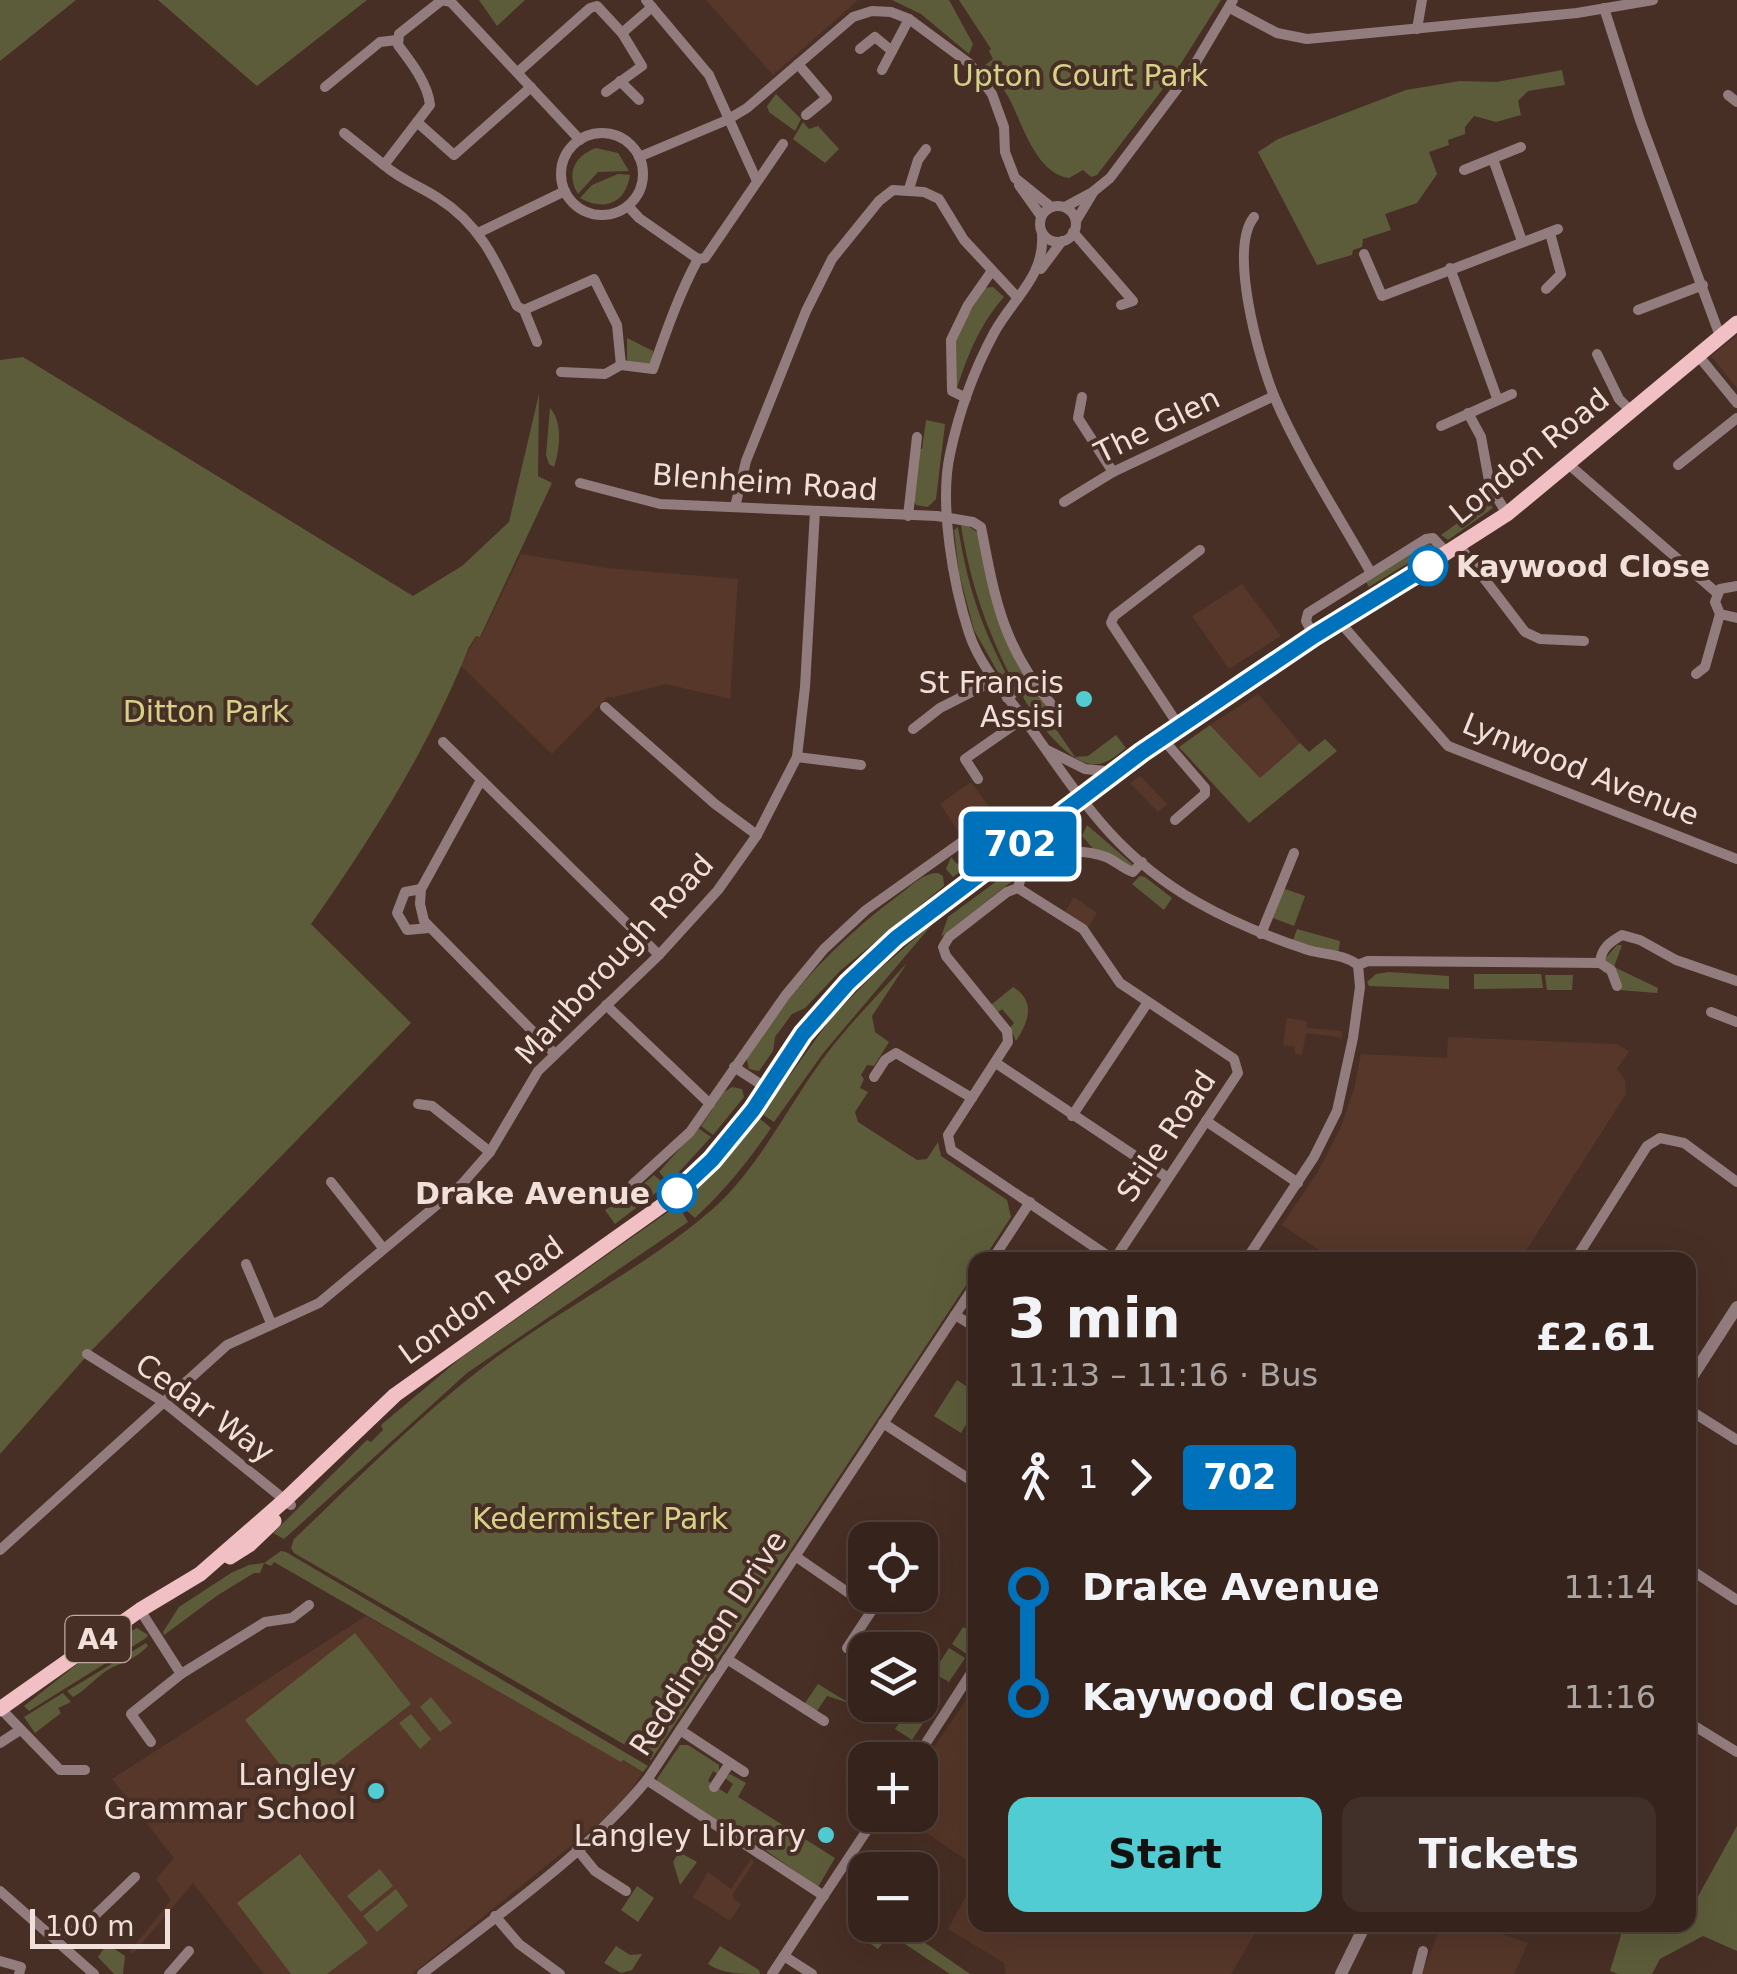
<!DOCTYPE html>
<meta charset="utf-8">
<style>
body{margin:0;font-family:"DejaVu Sans",sans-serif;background:#412f29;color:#f1f3f6;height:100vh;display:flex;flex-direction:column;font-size:38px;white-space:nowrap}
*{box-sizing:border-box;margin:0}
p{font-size:32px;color:#aaa4a3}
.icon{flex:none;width:55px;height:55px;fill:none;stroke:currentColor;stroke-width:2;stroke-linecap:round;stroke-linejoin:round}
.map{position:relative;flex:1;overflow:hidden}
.details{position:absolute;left:968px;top:1252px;width:728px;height:680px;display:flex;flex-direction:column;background:#36231c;border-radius:20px;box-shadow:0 10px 40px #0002,0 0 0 2px #50403b}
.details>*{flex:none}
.badge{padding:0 20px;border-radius:8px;font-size:35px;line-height:65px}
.controls{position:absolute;left:848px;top:1522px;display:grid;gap:20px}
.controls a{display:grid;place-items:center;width:90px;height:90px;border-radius:20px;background:#36231c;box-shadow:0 10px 40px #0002,0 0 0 2px #50403b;font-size:50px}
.scale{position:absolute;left:30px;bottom:25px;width:140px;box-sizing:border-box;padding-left:10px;border:5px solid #f0e0d9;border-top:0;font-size:28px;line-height:35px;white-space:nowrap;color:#f0e0d9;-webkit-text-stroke:8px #482f25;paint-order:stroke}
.map>.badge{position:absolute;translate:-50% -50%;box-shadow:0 0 0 5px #fff}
.legs{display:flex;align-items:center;gap:15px;height:110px;padding:0 40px;font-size:32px}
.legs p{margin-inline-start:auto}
.overview{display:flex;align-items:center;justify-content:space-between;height:170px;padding:0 40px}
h1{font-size:55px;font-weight:600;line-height:75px}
.button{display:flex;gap:20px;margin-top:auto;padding:20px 40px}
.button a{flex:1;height:115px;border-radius:20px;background:#51ccd3;color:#111;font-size:40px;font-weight:600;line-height:115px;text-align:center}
.button a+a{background:#412f29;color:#f1f3f6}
ul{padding:0 40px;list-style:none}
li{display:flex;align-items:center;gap:35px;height:110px;font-size:38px}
li i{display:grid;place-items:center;width:15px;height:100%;margin:0 12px;background:currentColor}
li i::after{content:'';width:25px;height:25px;margin:-12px;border:8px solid;border-radius:50%;background:#36231c}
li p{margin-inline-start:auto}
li:first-child i{background:linear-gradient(#0000 50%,currentColor 0)}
li:last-child i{background:linear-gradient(currentColor 50%,#0000 0)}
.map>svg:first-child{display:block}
</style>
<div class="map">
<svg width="1737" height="1974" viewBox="0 0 1737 1974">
<rect width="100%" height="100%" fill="#482f25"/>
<g fill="#563729">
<polygon points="706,0 858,0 773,75"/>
<polygon points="1737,335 1737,388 1711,356"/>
<polygon points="521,554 607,568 738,579 730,699 666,684 611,698 608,696 552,754 461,666 476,636 481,637"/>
<polygon points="1242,584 1281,636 1229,669 1192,616"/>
<polygon points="1258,694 1300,743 1260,778 1210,725"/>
<polygon points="1140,776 1167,804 1158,812 1130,783"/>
<polygon points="971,782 993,812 961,835 940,804"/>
<polygon points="1074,897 1097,913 1087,929 1064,913"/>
<polygon points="1287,1018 1306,1021 1307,1028 1342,1031 1341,1040 1339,1037 1306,1033 1302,1055 1295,1054 1295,1047 1283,1045"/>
<polygon points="1448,1037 1616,1044 1629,1051 1617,1069 1625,1080 1626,1094 1520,1260 1334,1260 1282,1225 1317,1173 1340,1129 1354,1089 1361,1054 1447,1058"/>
<polygon points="366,1616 643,1772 622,1803 608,1816 412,1974 264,1974 193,1883 133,1954 130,1951 171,1900 156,1879 174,1858 112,1779"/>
<polygon points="975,1687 975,1866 900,1815 920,1815 920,1768"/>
<polygon points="751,1859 754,1862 733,1894 734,1899 741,1904 730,1921 693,1897 708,1872 731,1889"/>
<polygon points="975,1880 975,1925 1260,1925 1231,1974 1006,1974 1004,1963 948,1929"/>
<polygon points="1442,1925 1475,1925 1528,1943 1514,1974 1421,1974"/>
</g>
<g fill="#5d5c3a">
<polygon points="0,0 76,0 0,61"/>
<polygon points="158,0 367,0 257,86"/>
<polygon points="479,0 525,0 497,26"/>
<polygon points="892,0 949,0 973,44 969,54 921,14"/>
<path d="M 959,0 L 1221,0 L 1175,73 L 1097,175 L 1091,177 L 1083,170 L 1069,178 C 1036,174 1022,123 1009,98 C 1002,86 993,76 984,66 L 993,59 L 989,51 L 991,49 Z"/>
<polygon points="1562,70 1565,85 1528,91 1518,101 1521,115 1496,122 1474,116 1465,127 1465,134 1448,140 1449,145 1429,152 1437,174 1417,203 1385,214 1391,230 1363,239 1362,247 1353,250 1352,255 1317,265 1258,152 1278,139 1406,90 1460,81 1496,82"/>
<polygon points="776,94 801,119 795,131 769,112 767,106"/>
<polygon points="803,122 809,129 818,126 839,149 825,163 793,139"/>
<path d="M 596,148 L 618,153 L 629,171 L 598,172 L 578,194 C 566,174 574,156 596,148 Z"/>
<path d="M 618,174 L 630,175 C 626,203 604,212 580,198 L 592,185 Z"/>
<path d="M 993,287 L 1004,297 C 980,324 968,354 957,388 L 953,386 L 955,338 L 984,288 Z"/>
<polygon points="627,338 653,351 652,361 646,366 627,362"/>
<path d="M 23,357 L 413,596 L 462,566 L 509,522 L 539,394 L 538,476 L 552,483 L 480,637 L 476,636 L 469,647 C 429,747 373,836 311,924 L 411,1023 L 92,1350 L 0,1454 L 0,360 Z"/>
<path d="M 550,408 C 563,423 560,448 554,467 L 549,464 L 546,455 Z"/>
<polygon points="926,420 945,424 936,499 928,507 916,505 912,499 918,449 922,449"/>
<polygon points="1488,501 1493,508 1448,540 1441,535"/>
<path d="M 966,524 L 978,533 L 1026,677 L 1016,687 C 988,634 970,584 961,525 Z"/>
<path d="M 958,527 C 969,594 982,628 1013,687 L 1005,685 L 974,630 L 959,573 L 954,530 Z"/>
<polygon points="1428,544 1433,545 1431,549 1369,587 1366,582"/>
<path d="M 1031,686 L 1039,688 L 1051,708 L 1045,713 L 1075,757 L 1088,756 L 1116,735 L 1126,748 C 1116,756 1105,766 1091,764 C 1066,761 1032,716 1021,693 Z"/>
<polygon points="1210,725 1260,778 1300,743 1309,752 1325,739 1337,751 1249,823 1179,747"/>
<polygon points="1087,825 1132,864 1133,867 1097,853 1082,836"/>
<polygon points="1076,835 1072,850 1044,856 941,937 948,917 1046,845"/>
<polygon points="977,849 981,856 953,877 946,869 951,857 957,864"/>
<path d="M 938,873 L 943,876 L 944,886 L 841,970 L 805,1008 L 792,1014 L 775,1037 L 773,1051 L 759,1071 L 749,1069 L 746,1056 C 788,994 839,939 899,895 C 911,886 923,873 938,873 Z"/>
<polygon points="1140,876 1145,877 1172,898 1164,910 1132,884"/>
<polygon points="1285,889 1305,896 1294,926 1273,918 1282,890"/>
<polygon points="935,921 824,1052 774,1122 762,1114 831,1018 874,974"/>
<polygon points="1297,929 1340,941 1338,955 1292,943"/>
<polygon points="1617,945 1622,945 1614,967 1658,988 1657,993 1619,990 1611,975 1603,972 1605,959"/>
<path d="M 907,963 L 872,1016 L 875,1032 L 889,1042 L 874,1066 L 867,1065 L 861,1075 L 864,1079 L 860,1088 L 868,1092 L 855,1112 L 858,1122 L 917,1160 L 927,1159 L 938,1142 L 941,1156 L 1007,1200 L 1011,1217 L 983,1260 L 975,1260 L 975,1272 L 651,1760 L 294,1553 L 291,1548 L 294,1539 C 365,1472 434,1400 515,1344 C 581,1298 655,1260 715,1207 C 759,1167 787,1108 822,1060 C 847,1026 878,995 907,963 Z"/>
<polygon points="1389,972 1449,976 1449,989 1369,986 1367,982 1376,974"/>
<polygon points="1474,974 1541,974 1543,988 1474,989"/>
<polygon points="1545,975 1573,975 1572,990 1547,990"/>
<path d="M 1013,987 C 1036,1001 1029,1021 1016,1041 L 1010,1028 L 1014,1023 L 1002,1009 L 997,1013 L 991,1005 Z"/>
<polygon points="732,1087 742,1089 744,1097 713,1135 701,1126 724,1092"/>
<path d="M 759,1118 L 771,1128 C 747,1163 726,1189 695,1218 L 685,1209 L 697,1195 L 693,1191 L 734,1150 Z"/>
<polygon points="698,1128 711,1137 669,1183 659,1172"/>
<polygon points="654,1175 666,1185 615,1224 605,1210 621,1201 619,1197 639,1188"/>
<polygon points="678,1205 688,1222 467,1373 284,1539 273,1533 367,1440 371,1442 383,1430 381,1425 462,1357"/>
<polygon points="957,1380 975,1392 975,1423 967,1423 961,1433 934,1416"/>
<polygon points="281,1551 286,1552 648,1766 643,1772 623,1760 621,1762 274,1562 271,1566 264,1563 260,1573 254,1573 218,1595 164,1635 163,1632 179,1607 231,1573 249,1565 264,1563"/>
<polygon points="963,1627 975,1633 975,1643 968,1655 952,1644"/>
<polygon points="137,1628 148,1635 146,1638 29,1711 24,1706 85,1658"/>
<polygon points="355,1633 411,1704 301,1791 245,1720"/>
<path d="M 146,1643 L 148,1646 C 136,1658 127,1661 113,1667 C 98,1674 88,1689 73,1697 L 67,1691 Z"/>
<polygon points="949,1648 965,1658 949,1682 933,1673"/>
<polygon points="818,1684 849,1703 827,1696 817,1711 801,1709"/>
<polygon points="63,1693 71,1702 58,1708 61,1713 35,1733 24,1717"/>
<polygon points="431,1697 452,1723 440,1732 420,1707"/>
<polygon points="920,1697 934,1706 912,1740 895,1729 912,1705 920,1705"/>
<polygon points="411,1714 431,1739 420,1749 399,1723"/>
<polygon points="680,1745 688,1745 719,1765 719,1775 713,1771 708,1781 727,1794 733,1784 725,1778 730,1774 746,1783 738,1797 835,1858 818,1887 728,1824 723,1829 660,1789 657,1779"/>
<polygon points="1737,1826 1737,1951 1703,1936 1660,1959 1652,1974 1618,1974 1610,1971 1624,1925 1688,1925 1688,1903 1696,1900"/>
<polygon points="679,1852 697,1862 680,1885 673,1862"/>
<polygon points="300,1854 368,1943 327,1974 291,1974 237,1903"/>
<polygon points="380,1869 393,1886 361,1912 347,1896"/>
<polygon points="637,1886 654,1898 638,1922 621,1910"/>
<polygon points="396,1889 408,1906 377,1932 363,1916"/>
<polygon points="865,1919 865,1925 899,1925 970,1974 950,1974 890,1934 878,1949 855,1933"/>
<polygon points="107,1944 125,1956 123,1974 114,1974 98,1957"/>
<polygon points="616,1946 630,1955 642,1954 632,1970 621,1973 604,1963"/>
<path d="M 720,1946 L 759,1970 L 760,1974 C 741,1974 722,1974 708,1964 Z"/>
</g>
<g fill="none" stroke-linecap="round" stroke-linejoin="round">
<g stroke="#937c7e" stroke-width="10">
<polyline points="646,0 709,75 756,179"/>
<polyline points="1230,8 1277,33 1307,39 1577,13 1653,0"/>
<polyline points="1604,8 1640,120 1720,336"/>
<polyline points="1417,29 1422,0"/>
<polyline points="622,33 652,7"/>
<polyline points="860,49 875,37 892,51 882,70"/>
<polyline points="892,51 909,19"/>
<polyline points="798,64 827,98 806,115"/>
<polyline points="518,72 590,8 597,6 622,33 642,66 606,92"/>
<polyline points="620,81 639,100"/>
<polyline points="325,87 380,42 397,40"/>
<polyline points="1728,95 1737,102"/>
<polyline points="417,122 454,155 531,87"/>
<polyline points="344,133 384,165"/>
<circle cx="602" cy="174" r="41"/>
<polyline points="639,157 727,120 747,108 853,17 872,11 891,12 909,19 970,64 992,94 1004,127 1005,152 1015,178 1051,207"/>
<polyline points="1493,159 1522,241"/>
<polyline points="1464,170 1521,147"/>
<polyline points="1019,185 1041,216"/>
<polyline points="909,189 918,160 926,149"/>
<circle cx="1058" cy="224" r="18"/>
<polyline points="628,206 639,218 698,259"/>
<polyline points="1065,207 1093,192"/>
<path d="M 1254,217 C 1228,249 1259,359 1274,396 C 1298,453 1340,518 1371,573"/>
<polyline points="1076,221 1094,191 1110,178 1192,69 1233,0"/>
<polyline points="1073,232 1133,301 1121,305"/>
<polyline points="478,233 565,191"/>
<path d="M 1042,234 C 1045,277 1013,298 994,333 C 974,370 959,412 950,454 C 939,504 953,584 969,633 C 979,664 1003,691 1022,716 C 1077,792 1111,853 1197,902 C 1232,922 1269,937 1308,950 C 1325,955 1344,954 1358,965 L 1368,961 L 1600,963"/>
<polyline points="1364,254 1382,296 1558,229"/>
<polyline points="1450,268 1497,398"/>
<polyline points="1041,269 1062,241"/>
<polyline points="1546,289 1561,274 1550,233"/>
<polyline points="524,310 594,279 617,325 621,365"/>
<polyline points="1638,310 1703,285"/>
<path d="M 537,342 L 524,310 L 517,306 C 497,263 481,225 438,198 C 420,186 401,180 384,165 L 430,105 C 428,84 411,62 398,45 L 399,34 L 442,0 L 451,2 L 580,140"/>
<polyline points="1597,354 1619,399 1630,410"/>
<polyline points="1697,354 1737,403"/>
<path d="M 621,365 L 653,369 C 666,332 679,294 698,259 L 705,258 L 783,144"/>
<polyline points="561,372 605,374 621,365"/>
<polyline points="1082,397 1078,418 1113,472"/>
<polyline points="966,398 952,391 951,340 968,305 991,272"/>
<polyline points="1468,413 1481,437 1490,486 1507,514"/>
<polyline points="1441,426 1512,394"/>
<polyline points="1567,463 1717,593"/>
<polyline points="1678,465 1737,418"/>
<path d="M 580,483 L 660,504 L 937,516 L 973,522 L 981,527 C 995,600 1003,647 1052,705"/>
<polyline points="1064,502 1113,472 1274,396"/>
<polyline points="735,507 746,461 806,311 832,259 879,201 893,190 924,192 939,199 964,240 1018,298"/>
<polyline points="908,516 917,437"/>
<polyline points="1460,547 1525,632 1540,639 1584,641"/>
<polyline points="1737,586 1720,589 1715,602 1720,614 1737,618"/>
<polyline points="1338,620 1448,746 1737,859"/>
<polyline points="1314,636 1306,621 1308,613 1426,539 1433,538 1448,554"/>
<polyline points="1696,674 1705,667 1720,614"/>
<polyline points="1007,698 1031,680"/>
<polyline points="605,707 715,804 757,835"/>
<polyline points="1179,726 1111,623 1114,616 1200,550"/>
<polyline points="913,729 940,708 995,680"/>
<polyline points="1162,738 1205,788 1205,794 1175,820"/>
<polyline points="443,742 659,955"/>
<polyline points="1047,750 1085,769 1115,772"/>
<polyline points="797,757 861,765"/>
<polyline points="978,779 965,759 1024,718"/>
<polyline points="481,780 421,889 420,904 424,921 554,1053"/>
<polygon points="1018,888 1083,929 1120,983 1234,1059 1238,1073 1114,1260 951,1150 948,1135 1008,1042 1007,1031 946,956 943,947 949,937 1007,892"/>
<path d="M 1018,888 L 1023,870 C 1043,850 1080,848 1106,857 C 1116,861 1123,869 1133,872 L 1142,862"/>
<polyline points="421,889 405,892 397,913 407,930 429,928"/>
<polyline points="1261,934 1294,853"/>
<path d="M 1617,986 L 1611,970 L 1600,963 C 1601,948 1610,942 1622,935 L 1640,940 L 1676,960 L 1737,981"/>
<polyline points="606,1005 710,1104"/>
<polyline points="1711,1012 1737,1022"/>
<polyline points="996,1063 1168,1178"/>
<polyline points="734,1067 768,1089"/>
<polyline points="874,1077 885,1060 896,1053 972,1098"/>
<polyline points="418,1104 432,1106 490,1152"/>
<polyline points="1072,1116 1148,1002"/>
<polyline points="1206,1121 1298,1183"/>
<polyline points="331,1182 383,1248"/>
<polyline points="633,1184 690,1132 785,996 824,949 866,910 980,829 1001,858"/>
<polyline points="992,1260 1030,1202"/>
<polyline points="1246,1260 1314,1157 1337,1111 1353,1038 1360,987 1358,965"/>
<polyline points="1575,1260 1647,1146 1660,1138 1684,1143 1737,1182"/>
<polyline points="246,1264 271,1323"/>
<polyline points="955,1315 975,1327"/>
<polyline points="87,1354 165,1403 291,1505"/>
<polyline points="1688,1409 1737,1440"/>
<polyline points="883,1423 975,1483"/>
<polyline points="0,1550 227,1345 319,1303 462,1184 490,1152 538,1071 659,955 718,890 757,835 797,757 805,687 815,511"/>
<polyline points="795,1556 872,1609"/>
<polyline points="1688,1568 1737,1600"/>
<polyline points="140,1610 181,1674 265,1622 292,1618 309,1605"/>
<polyline points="847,1648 882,1595"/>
<polyline points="727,1659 824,1721"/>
<polyline points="1,1709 60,1770 85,1770"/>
<polyline points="1688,1722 1737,1752"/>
<polyline points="680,1730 744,1772"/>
<polyline points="151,1742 131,1714 181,1674"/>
<polyline points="0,1743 20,1730"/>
<polyline points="915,1760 975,1667"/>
<polyline points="647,1780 824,1896"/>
<polyline points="714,1787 730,1763"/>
<polyline points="577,1849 595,1871 626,1891"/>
<polyline points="0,1891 94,1974"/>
<polyline points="495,1916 519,1944 560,1974"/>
<polyline points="51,1936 82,1928 135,1877"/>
<polyline points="784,1956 812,1974"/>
<polyline points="0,1961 21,1967 19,1974"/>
<polyline points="169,1974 189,1951"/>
<path d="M 422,1974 C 499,1914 585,1855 647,1780 L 975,1285"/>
<polyline points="772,1974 877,1815"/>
<polyline points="1417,1974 1423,1951"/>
</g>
<g stroke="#937c7e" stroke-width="12">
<polyline points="1688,1383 1737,1307"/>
<polyline points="1341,1974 1365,1925"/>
</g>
<g stroke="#f1c0c4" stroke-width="15">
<polyline points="230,1557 249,1545 274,1521"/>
<polyline points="0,1709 140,1610 200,1574 286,1499 395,1395 671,1199 712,1160 753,1110 803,1034 848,983 896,938 1142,752 1207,706 1507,514 1737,323"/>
</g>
</g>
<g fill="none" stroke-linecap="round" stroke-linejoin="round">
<defs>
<polyline id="line-1" points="677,1193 712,1160 753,1110 803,1034 848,983 896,938 1142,752 1314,636 1428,566"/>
</defs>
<use href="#line-1" stroke="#fff" stroke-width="22"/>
<use href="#line-1" stroke="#0072bc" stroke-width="15"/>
</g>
<g fill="#fff" stroke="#0072bc" stroke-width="5">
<circle cx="1428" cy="566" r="18"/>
<circle cx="677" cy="1193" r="18"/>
</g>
<g fill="#51ccd3" stroke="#482f25" stroke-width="4">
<circle cx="1084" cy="699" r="10"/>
<circle cx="376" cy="1791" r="10"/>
<circle cx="826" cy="1835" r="10"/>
</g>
<g text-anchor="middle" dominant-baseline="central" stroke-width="8" stroke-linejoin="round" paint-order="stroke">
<rect fill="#482f25" stroke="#beaba3" stroke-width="2.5" x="65.5" y="1616" width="65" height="46" rx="8"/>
<g font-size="28" font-weight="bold" fill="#f0e0d9">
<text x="98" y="1639">A4</text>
</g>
<g font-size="30" fill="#d5d288" stroke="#482f25">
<text x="1080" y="75">Upton Court Park</text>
<text x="206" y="711">Ditton Park</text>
<text x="600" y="1518">Kedermister Park</text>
</g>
<g font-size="30" fill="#f0e0d9" stroke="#482f25">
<text transform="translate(1157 425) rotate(-26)">The Glen</text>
<text transform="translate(1529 456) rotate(-39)">London Road</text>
<text transform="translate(765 482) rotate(4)">Blenheim Road</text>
<text transform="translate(1581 769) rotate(22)">Lynwood Avenue</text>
<text transform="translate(614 959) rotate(-47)">Marlborough Road</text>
<text transform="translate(1166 1136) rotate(-56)">Stile Road</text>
<text transform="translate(481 1300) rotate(-36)">London Road</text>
<text transform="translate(205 1408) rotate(36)">Cedar Way</text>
<text transform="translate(708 1643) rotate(-57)">Reddington Drive</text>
</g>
<g font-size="30" font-weight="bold" fill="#f0e0d9" stroke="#482f25" text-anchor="start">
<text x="1456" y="566">Kaywood Close</text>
<text x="650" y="1193" text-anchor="end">Drake Avenue</text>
</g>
<g font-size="30" fill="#f0e0d9" stroke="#482f25" text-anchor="end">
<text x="1064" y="682">St Francis<tspan x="1064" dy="34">Assisi</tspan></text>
<text x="356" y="1774">Langley<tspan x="356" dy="34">Grammar School</tspan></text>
<text x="806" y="1835">Langley Library</text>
</g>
</g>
</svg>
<div class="controls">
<a><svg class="icon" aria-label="locate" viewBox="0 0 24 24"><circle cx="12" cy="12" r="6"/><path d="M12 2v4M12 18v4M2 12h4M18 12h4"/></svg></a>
<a><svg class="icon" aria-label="layers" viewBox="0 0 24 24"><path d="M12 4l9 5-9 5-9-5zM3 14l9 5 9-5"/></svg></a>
<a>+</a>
<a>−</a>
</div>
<div class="scale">100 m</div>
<b class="badge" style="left:1020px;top:844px;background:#0072bc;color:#fff">702</b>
<section class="details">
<div class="overview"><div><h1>3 min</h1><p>11:13 – 11:16 · Bus</p></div><b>£2.61</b></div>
<div class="legs"><svg class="icon" aria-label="walk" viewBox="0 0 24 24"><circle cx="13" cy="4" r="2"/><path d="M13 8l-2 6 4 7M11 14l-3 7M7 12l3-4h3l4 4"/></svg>1<svg class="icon" aria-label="forward" viewBox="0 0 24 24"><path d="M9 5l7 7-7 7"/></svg><b class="badge" style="background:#0072bc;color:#fff">702</b></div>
<ul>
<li><i style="color:#0072bc"></i><b>Drake Avenue</b><p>11:14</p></li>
<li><i style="color:#0072bc"></i><b>Kaywood Close</b><p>11:16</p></li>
</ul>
<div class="button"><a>Start</a><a>Tickets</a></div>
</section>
</div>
